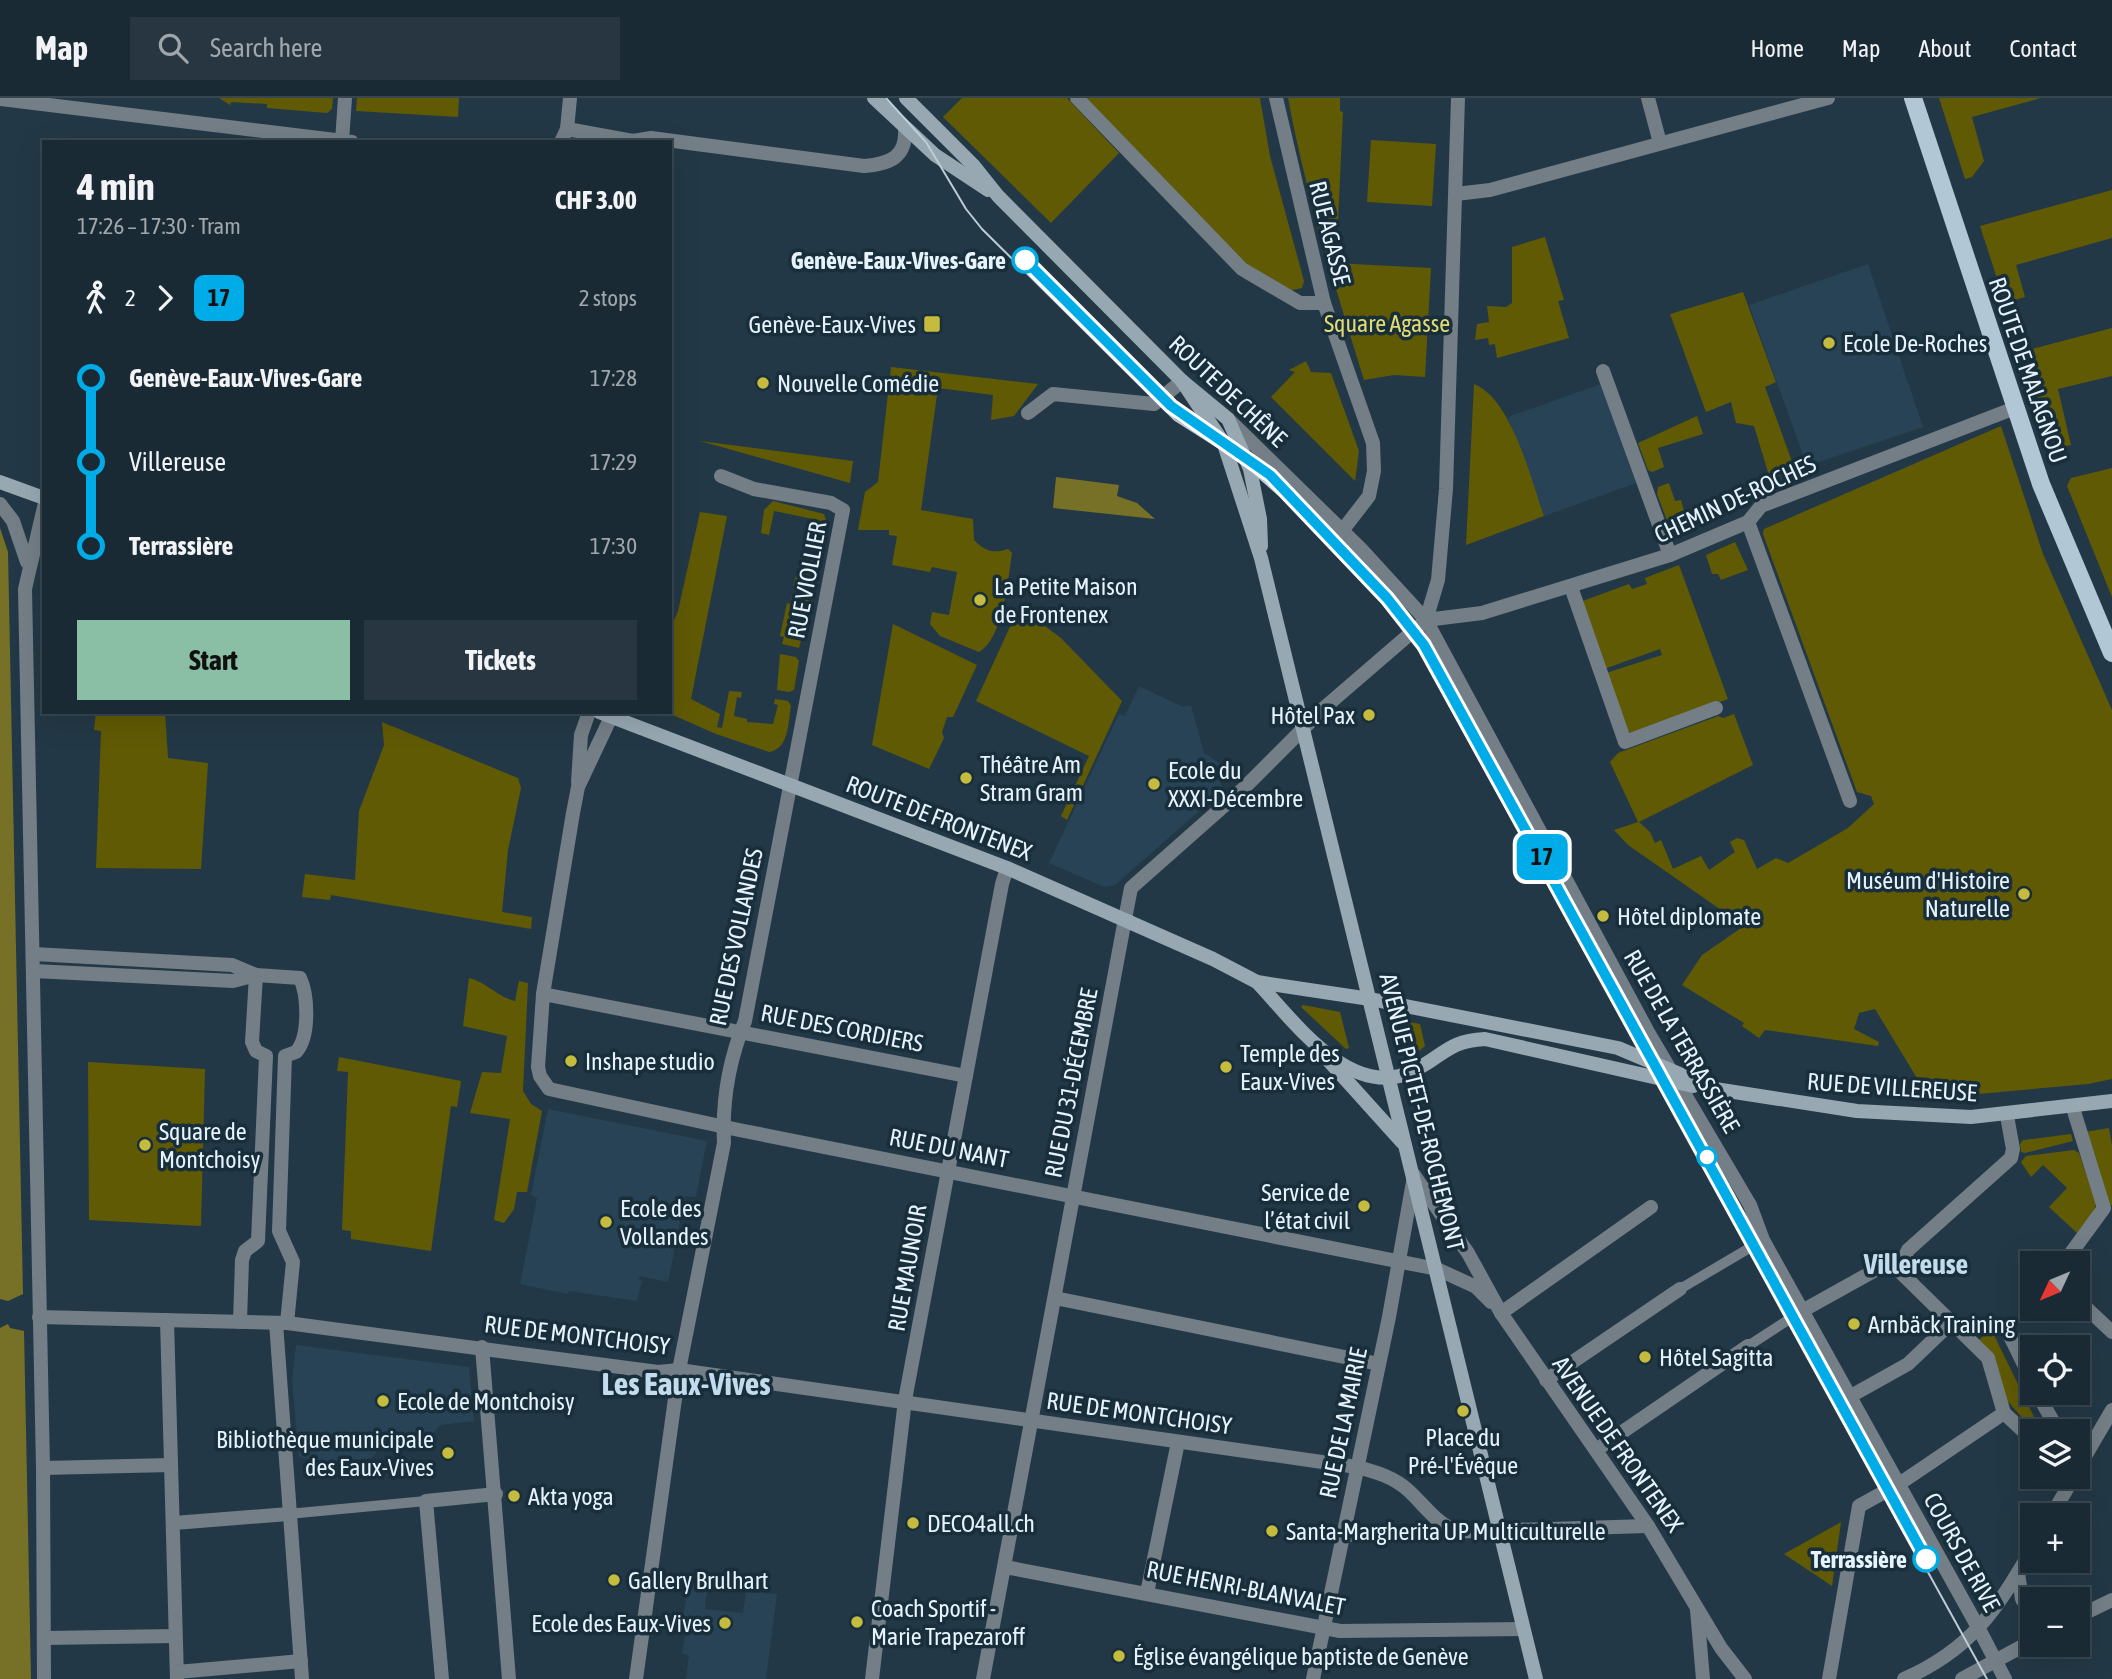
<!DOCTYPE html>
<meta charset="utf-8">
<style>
body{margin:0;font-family:"Asap Condensed",sans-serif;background:#273640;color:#f1f3f6;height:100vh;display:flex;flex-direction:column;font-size:26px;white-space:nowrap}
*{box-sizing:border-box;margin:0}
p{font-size:23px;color:#9fa7ac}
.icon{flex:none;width:38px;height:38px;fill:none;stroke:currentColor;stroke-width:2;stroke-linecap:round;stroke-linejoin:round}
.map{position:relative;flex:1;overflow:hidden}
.side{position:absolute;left:42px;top:42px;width:630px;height:574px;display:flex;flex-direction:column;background:#1a2a34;border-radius:0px;box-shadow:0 7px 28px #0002,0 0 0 2px #38464f}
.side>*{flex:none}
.badge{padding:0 14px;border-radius:10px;font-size:24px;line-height:46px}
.needle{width:46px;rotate:226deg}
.tools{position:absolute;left:2020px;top:1153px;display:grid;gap:14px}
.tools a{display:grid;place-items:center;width:70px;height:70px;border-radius:0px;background:#1a2a34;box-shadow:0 7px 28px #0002,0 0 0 2px #38464f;font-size:35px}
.map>.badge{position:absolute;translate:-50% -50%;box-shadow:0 0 0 4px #fff}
.legs{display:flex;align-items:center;gap:10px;height:77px;padding:0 35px;font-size:23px}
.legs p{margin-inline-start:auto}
.head{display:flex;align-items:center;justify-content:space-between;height:119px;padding:0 35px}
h1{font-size:38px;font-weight:700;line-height:52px}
.action{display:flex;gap:14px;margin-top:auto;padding:14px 35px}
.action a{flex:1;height:80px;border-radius:0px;background:#8abfa5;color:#111;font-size:28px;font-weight:700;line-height:80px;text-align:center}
.action a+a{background:#273640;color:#f1f3f6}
ul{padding:0 35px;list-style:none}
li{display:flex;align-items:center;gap:24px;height:84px;font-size:26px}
li i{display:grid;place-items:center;width:10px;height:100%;margin:0 9px;background:currentColor}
li i::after{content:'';width:18px;height:18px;margin:-9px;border:5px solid;border-radius:50%;background:#1a2a34}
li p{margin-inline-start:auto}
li:first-child i{background:linear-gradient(#0000 50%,currentColor 0)}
li:last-child i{background:linear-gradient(currentColor 50%,#0000 0)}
header{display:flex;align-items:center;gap:42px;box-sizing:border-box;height:98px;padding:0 35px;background:#1a2a34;border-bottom:2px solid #38464f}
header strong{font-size:33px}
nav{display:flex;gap:38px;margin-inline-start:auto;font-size:24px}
.search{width:490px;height:63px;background:#273640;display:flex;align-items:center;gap:18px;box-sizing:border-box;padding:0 24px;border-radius:0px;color:#9fa7ac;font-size:26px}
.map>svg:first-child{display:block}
</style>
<header>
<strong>Map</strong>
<div class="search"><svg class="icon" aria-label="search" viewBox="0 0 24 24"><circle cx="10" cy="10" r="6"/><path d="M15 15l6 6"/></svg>Search here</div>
<nav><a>Home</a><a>Map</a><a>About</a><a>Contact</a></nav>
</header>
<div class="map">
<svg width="2112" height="1581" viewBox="0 0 2112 1581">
<rect width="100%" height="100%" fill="#233846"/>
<g fill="#274355">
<polygon points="1868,166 1923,329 1807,368 1749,207"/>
<polygon points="1601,286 1636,385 1544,418 1508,319"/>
<polygon points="1139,588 1183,609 1191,607 1204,655 1229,671 1219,680 1223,692 1115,787 1104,789 1049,765 1119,616 1125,618"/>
<polygon points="548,1011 707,1043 696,1099 685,1098 668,1184 640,1178 639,1182 642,1183 637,1203 569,1193 568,1196 520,1186 537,1100 531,1097"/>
<polygon points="296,1247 469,1269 474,1323 440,1327 429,1340 375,1344 376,1355 372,1360 328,1364 299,1359 292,1283"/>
<polygon points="688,1488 707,1490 705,1511 743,1515 746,1494 777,1496 766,1581 686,1581 689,1557 682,1556 685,1537 681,1536"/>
</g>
<g fill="#605a05">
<polygon points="219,0 333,0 332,11 327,15 267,10 267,6 231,4 230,7"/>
<polygon points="357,0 459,0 458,19 356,13"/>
<polygon points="962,0 1067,0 1119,55 1051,125 943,19"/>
<polygon points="1083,0 1260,0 1270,58 1304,183 1302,190 1288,193 1240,164"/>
<path d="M 1288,0 L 1340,0 L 1340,13 L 1343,14 L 1338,124 L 1334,124 L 1333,165 L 1431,170 L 1425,279 L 1394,277 L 1364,282 C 1335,189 1306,96 1288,0 Z"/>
<polygon points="1939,0 2041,0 1972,19 1984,63 1972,79 1965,81"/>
<polygon points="1371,42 1436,46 1432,108 1367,104"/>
<polygon points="2112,92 2112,140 2016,167 2025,199 2005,205 1980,128"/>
<polygon points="1545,139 1564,202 1558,203 1569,240 1497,260 1495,246 1489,247 1488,240 1475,242 1477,226 1489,224 1487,208 1506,209 1512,205 1512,149"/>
<polygon points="1743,194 1776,284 1765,289 1795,372 1770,381 1754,328 1736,325 1731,304 1706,314 1670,216"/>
<polygon points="2112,230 2112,278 2058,291 2071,347 2055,351 2021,254"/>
<polygon points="1306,263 1311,274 1331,275 1359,353 1355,383 1271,299 1295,274 1289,272"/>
<path d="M 891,269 L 1038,286 L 1014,318 L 991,322 L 993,297 L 938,290 L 921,412 L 973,421 L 974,442 C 985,453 993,456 1008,451 L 1012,455 C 1008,481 1003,541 979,554 L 940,538 L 930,526 L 932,514 L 949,517 L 957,474 L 932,469 L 930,474 L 892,467 L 897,438 L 889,437 L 889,432 L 858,432 L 865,394 L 878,384 Z"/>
<path d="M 1474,286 C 1512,301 1531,382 1544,418 L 1466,447 Z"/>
<polygon points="1697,318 1703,336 1658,350 1664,369 1652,374 1648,372 1638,345"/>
<polygon points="2001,328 2043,456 2112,612 2112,981 2088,986 1934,1000 1926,995 1875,911 1859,915 1854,931 1879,944 1878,948 1765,932 1759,940 1742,928 1744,925 1682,887 1702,857 1744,828 1628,747 1614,732 1638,724 1610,664 1618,655 1718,618 1723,620 1734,616 1753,667 1639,724 1650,734 1655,745 1661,742 1673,771 1701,758 1709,772 1735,754 1730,744 1737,740 1744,742 1757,771 1776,760 1788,765 1848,730 1874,706 1871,698 1857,694 1763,436 1764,431"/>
<polygon points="700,343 853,363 850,385"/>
<polygon points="2112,370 2112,499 2067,388 2071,380"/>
<path d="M 1669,385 L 1675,403 L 1681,402 C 1685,416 1689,426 1681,439 L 1673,438 L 1657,396 L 1658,389 Z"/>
<polygon points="773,403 824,416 826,422 822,446 818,448 805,445 806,440 810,440 813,421 774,413 769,437 761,435 764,412"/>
<path d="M 700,414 L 727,418 L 691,601 L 720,616 L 717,629 L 722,630 L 729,593 L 742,594 L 741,600 L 737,599 L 734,618 L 747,621 L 747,624 L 773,626 L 778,607 L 774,606 L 775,601 L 788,603 L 791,608 C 788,625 789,651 769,654 L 716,636 L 666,614 L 670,614 L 670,532 L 678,513 Z"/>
<polygon points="1735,444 1748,472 1721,482 1718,476 1712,476 1706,457"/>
<polygon points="803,455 820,461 814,489 810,491 793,488"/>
<polygon points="1679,467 1728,601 1634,636 1627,633 1606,575 1662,557 1660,551 1604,571 1580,504 1629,486 1632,491 1647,486 1645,480"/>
<polygon points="792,497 808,500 811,505 799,550 782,546 784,539 780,538 787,505 790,506"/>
<polygon points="1019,509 1061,540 1122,603 1067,722 1061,718 1089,658 976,603"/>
<polygon points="893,526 977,567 953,619 947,619 942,634 944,640 929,671 872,647"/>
<polygon points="780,556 796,559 799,563 794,592 789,594 777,592"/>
<polygon points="96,614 165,614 168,660 208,665 201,771 96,770 101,633 94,632"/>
<polygon points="382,624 518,680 521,690 508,752 502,814 532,819 531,831 331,797 330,802 302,799 305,776 355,782 359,713 384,647"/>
<path d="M 469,880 C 487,884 497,899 515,903 L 519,883 L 528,885 L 523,993 L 531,1006 L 542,1013 L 527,1094 L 517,1094 L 514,1111 L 504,1125 L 494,1122 L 510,1021 L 470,1015 L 482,974 L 501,975 L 507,938 L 463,928 Z"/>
<polygon points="1303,907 1340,914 1349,950 1346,951 1301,909"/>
<polygon points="1403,923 1420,926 1425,948 1413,958 1407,957 1401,926"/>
<polygon points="339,959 461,983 457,1009 451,1008 431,1153 351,1141 351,1133 342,1132 348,974 337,973"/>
<polygon points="88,964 205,971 201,1128 89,1122"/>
<polygon points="2109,1030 2112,1047 2112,1107 2109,1108 2085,1034"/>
<polygon points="2071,1036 2073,1043 2025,1055 2021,1054 2020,1046 2023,1042"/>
<polygon points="2074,1052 2079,1055 2096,1106 2094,1113 2077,1135 2049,1109 2067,1090 2043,1067 2031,1079 2021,1064 2026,1058"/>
<polygon points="1991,1231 2041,1333 2034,1333 2003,1298 1979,1242"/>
<polygon points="1841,1424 1832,1488 1784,1456"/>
</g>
<g fill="#767126">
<polygon points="1056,379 1119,387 1117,398 1137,405 1155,421 1053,410"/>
<polygon points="0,430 8,454 23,1196 8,1203 0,1201"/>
<polygon points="8,1226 10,1230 24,1233 31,1581 0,1581 0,1230"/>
</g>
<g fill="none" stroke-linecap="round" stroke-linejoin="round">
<g stroke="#747e86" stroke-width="10">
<polyline points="1680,1191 1763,1142"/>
<polyline points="1748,1248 1802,1213"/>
<polyline points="288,1416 426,1403"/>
</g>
<g stroke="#747e86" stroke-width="14">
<polyline points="1077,0 1242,171 1300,205 1324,205"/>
<polyline points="1276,0 1324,205 1373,345 1374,373 1369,398 1342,433"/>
<polyline points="1648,0 1660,45"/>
<polyline points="0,1 352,44"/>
<path d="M 567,31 L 633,43 L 651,40 L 864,68 C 890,66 907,59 905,30"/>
<polyline points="342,43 345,0"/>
<polyline points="561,44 567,31 570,0"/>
<polyline points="1456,96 1490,92 1828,0"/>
<polyline points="1603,273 1670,457"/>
<polyline points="1028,315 1053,296 1154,306 1182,283"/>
<polyline points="1228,321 1361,451 1426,522 1648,934 1750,1107 1763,1142 1979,1531"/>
<polyline points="1748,424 1850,703"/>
<polyline points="1571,489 1625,644 1716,610"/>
<polyline points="1426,522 1482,515 1670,457 1748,424 1761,408 2015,310"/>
<polyline points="611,619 578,689 573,715 543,896 538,969 540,978 549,991 739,1032 1437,1171"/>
<polyline points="578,684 581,637 589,614"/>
<path d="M 34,856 L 232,867 L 256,877 L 300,880 C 308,897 310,939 296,954 L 285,958 L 279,1133 L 293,1164 L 287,1225"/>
<polyline points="34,873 233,883 256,877 252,944 256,953 266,958 258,1143 245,1153 242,1162 240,1224"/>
<polyline points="543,896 966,978"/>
<polyline points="1891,1165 1988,1260 2004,1315 2032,1341"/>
<polyline points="2063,1166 2104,1110 2073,1010"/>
<polyline points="1055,1200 1379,1266"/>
<polyline points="2077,1201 2112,1234"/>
<polyline points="1802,1213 1890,1164 1901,1167 1908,1152 2011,1060 2013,1051 2007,1018"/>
<polyline points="1501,1215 1651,1109"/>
<path d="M 39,1219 L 287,1225 L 658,1274 L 679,1272 L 1357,1369 C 1376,1374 1394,1379 1409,1393 C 1424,1407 1436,1425 1456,1433"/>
<polyline points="167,1222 177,1581"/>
<polyline points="276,1225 302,1581"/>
<polyline points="2006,1230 2032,1283"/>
<polyline points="482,1249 509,1581"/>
<polyline points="1546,1282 1680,1191"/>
<polyline points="2037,1295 2059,1334"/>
<polyline points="1849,1299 1908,1266 1952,1224"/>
<polyline points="2077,1346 2088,1353"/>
<polyline points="1596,1352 1748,1248"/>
<polyline points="43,1370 171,1367"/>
<polyline points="174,1425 288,1416"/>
<polyline points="1343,1437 1648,1428"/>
<polyline points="1005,1469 1340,1533 1523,1531"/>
<polyline points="1147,1495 1178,1344"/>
<polyline points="44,1540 175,1538"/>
<polyline points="177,1574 301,1563"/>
<polyline points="442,1581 426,1403 496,1396"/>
<path d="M 636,1581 L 679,1272 L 724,1045 C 722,1003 729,962 745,923 L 843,412 L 831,405 L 754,391 L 721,378"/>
<polyline points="872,1581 905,1302 1002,786 1007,770"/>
<polyline points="983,1581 1125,821"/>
<polyline points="1313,1581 1389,1219 1414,1078"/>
<polyline points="1829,1581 1859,1408 1899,1386 2004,1315"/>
</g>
<g stroke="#747e86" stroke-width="14">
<polyline points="0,406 13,423 27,464"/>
<polyline points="44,409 25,491 43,1370 44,1581"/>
<polyline points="1125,821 1131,790 1243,691 1324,610 1426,522 1438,482 1446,391 1458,0"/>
<polyline points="1414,1077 1468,1155 1501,1215 1648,1428 1721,1550 1745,1581"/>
<polyline points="1437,1171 1476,1189 1491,1204"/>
<polyline points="2077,1372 2112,1312"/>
<polyline points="2051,1418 2074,1379"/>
<polyline points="2018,1475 2022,1501 2032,1517"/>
<polyline points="1697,1512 1703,1581"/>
<polyline points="2077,1519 2112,1502"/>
<polyline points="1979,1531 2005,1581"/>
<path d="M 1904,1581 C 1972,1551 1996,1512 2032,1451"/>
<polyline points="1962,1581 2032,1543"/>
</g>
<g stroke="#97a8b3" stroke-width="14">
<polyline points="874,0 935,57 988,92"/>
<polyline points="906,0 974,68 998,98 1182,283 1228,321 1250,371 1260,421 1261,448"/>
<polyline points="1182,283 1224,346 1261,460 1536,1581"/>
<polyline points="0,384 44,400"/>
<polyline points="599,614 1007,770 1213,861 1257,884 1370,901 1618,950 1715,991 1857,1013 1971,1019 2112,1003"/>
<path d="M 1257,884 C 1293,922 1351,1004 1413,973 C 1444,958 1447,943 1485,941 L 1693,988"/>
<polyline points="1329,963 1402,1044"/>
</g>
<polyline stroke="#b2c7d6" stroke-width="18" points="1913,0 2041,386 2112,555"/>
<polyline stroke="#bdccd6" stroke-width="2" points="886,0 926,44 966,111 982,131 1175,322 1244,366 1280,398 1382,505 1418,551 1987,1581"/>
</g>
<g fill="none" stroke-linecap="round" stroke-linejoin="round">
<defs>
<polyline id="line-1" points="1025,162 1171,308 1270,377 1387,500 1424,547 1926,1461"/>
</defs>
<use href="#line-1" stroke="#fff" stroke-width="16"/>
<use href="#line-1" stroke="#00ace7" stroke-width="10"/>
</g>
<g fill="#fff" stroke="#00ace7" stroke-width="3.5">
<circle cx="1025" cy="162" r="12"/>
<circle cx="1707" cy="1059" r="9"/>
<circle cx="1926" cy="1461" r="12"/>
</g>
<g fill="#c5bc3d" stroke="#192e3b" stroke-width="2.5">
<rect x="923" y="217" width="18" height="18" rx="3.5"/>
<circle cx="1829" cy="245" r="7"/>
<circle cx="763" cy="285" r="7"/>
<circle cx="980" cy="502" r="7"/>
<circle cx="1369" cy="617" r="7"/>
<circle cx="966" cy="680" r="7"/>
<circle cx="1154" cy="686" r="7"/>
<circle cx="2024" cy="796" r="7"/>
<circle cx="1603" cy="818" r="7"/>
<circle cx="571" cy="963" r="7"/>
<circle cx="1226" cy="969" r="7"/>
<circle cx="145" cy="1047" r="7"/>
<circle cx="1364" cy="1108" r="7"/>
<circle cx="606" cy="1124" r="7"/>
<circle cx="1854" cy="1226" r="7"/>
<circle cx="1645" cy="1259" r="7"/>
<circle cx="383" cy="1303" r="7"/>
<circle cx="1463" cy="1313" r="7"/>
<circle cx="448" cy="1355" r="7"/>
<circle cx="514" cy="1398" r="7"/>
<circle cx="913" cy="1425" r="7"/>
<circle cx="1272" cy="1433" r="7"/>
<circle cx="614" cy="1482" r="7"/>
<circle cx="857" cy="1524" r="7"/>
<circle cx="725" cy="1525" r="7"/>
<circle cx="1119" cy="1558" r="7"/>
</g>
<g text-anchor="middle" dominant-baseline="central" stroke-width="7" stroke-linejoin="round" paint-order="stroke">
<g font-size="24" fill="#e6f3fc" stroke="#192e3b">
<text transform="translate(1330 135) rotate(76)">RUE AGASSE</text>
<text transform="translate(2028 272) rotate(71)">ROUTE DE MALAGNOU</text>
<text transform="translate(1228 293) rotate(43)">ROUTE DE CHÊNE</text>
<text transform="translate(1735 401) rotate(-25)">CHEMIN DE-ROCHES</text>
<text transform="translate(807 482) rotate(-79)">RUE VIOLLIER</text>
<text transform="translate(939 720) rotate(21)">ROUTE DE FRONTENEX</text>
<text transform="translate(736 839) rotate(-78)">RUE DES VOLLANDES</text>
<text transform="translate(842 930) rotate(11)">RUE DES CORDIERS</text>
<text transform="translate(1682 943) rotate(60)">RUE DE LA TERRASSIÈRE</text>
<text transform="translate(1071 985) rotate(-79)">RUE DU 31-DÉCEMBRE</text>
<text transform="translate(1892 989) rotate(4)">RUE DE VILLEREUSE</text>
<text transform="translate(1422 1014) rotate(76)">AVENUE PICTET-DE-ROCHEMONT</text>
<text transform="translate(949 1050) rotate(11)">RUE DU NANT</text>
<text transform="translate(907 1170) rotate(-80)">RUE MAUNOIR</text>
<text transform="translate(577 1237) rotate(7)">RUE DE MONTCHOISY</text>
<text transform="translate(1139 1315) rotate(8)">RUE DE MONTCHOISY</text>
<text transform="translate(1343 1325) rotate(-78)">RUE DE LA MAIRIE</text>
<text transform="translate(1618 1346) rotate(55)">AVENUE DE FRONTENEX</text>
<text transform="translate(1962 1454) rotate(61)">COURS DE RIVE</text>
<text transform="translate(1246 1490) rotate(11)">RUE HENRI-BLANVALET</text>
</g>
<g font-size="24" font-weight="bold" fill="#e6f3fc" stroke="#192e3b" text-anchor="end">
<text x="1006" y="162">Genève-Eaux-Vives-Gare</text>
<text x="1907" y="1461">Terrassière</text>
</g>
<g font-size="24" fill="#e2db74" stroke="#192e3b">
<text x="1387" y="225">Square Agasse</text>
</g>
<g font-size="24" fill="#e6f3fc" stroke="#192e3b" text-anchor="start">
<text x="916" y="226" text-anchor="end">Genève-Eaux-Vives</text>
<text x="1843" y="245">Ecole De-Roches</text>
<text x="777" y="285">Nouvelle Comédie</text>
<text x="994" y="488">La Petite Maison<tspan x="994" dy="28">de Frontenex</tspan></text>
<text x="1355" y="617" text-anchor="end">Hôtel Pax</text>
<text x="980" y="666">Théâtre Am<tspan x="980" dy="28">Stram Gram</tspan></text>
<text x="1168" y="672">Ecole du<tspan x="1168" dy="28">XXXI-Décembre</tspan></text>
<text x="2010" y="782" text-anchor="end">Muséum d'Histoire<tspan x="2010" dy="28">Naturelle</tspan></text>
<text x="1617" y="818">Hôtel diplomate</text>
<text x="1240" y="955">Temple des<tspan x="1240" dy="28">Eaux-Vives</tspan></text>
<text x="585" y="963">Inshape studio</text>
<text x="159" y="1033">Square de<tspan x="159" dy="28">Montchoisy</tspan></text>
<text x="1350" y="1094" text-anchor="end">Service de<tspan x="1350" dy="28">l’état civil</tspan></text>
<text x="620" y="1110">Ecole des<tspan x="620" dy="28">Vollandes</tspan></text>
<text x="1868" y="1226">Arnbäck Training</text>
<text x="1659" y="1259">Hôtel Sagitta</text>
<text x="397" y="1303">Ecole de Montchoisy</text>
<text x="1463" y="1339" text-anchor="middle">Place du<tspan x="1463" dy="28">Pré-l'Évêque</tspan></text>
<text x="434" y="1341" text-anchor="end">Bibliothèque municipale<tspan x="434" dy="28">des Eaux-Vives</tspan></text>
<text x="528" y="1398">Akta yoga</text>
<text x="927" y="1425">DECO4all.ch</text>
<text x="1286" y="1433">Santa-Margherita UP Multiculturelle</text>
<text x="628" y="1482">Gallery Brulhart</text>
<text x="871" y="1510">Coach Sportif -<tspan x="871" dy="28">Marie Trapezaroff</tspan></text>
<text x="711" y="1525" text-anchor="end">Ecole des Eaux-Vives</text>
<text x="1133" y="1558">Église évangélique baptiste de Genève</text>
</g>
<g font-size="28" font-weight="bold" fill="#c2dbed" stroke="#192e3b">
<text x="1916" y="1166">Villereuse</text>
</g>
<g font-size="32" font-weight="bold" fill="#c2dbed" stroke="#192e3b">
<text x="686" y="1285">Les Eaux-Vives</text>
</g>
</g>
</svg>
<div class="tools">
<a><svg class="needle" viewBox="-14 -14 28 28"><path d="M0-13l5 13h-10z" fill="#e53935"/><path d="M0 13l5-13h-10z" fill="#9fa7ac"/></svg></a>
<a><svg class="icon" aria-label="locate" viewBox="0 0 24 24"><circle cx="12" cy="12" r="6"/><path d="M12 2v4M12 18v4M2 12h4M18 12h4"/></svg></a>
<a><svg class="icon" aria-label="layers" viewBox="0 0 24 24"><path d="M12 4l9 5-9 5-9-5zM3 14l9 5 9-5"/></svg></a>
<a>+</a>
<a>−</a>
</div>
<b class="badge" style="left:1542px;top:759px;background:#00ace7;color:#111">17</b>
<section class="side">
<div class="head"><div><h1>4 min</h1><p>17:26 – 17:30 · Tram</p></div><b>CHF 3.00</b></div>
<div class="legs"><svg class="icon" aria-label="walk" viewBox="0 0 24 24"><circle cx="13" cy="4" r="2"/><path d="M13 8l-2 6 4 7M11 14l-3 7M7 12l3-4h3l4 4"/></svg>2<svg class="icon" aria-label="forward" viewBox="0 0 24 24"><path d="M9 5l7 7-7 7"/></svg><b class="badge" style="background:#00ace7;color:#111">17</b><p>2 stops</p></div>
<ul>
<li><i style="color:#00ace7"></i><b>Genève-Eaux-Vives-Gare</b><p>17:28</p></li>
<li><i style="color:#00ace7"></i><span>Villereuse</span><p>17:29</p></li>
<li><i style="color:#00ace7"></i><b>Terrassière</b><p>17:30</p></li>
</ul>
<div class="action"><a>Start</a><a>Tickets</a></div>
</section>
</div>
